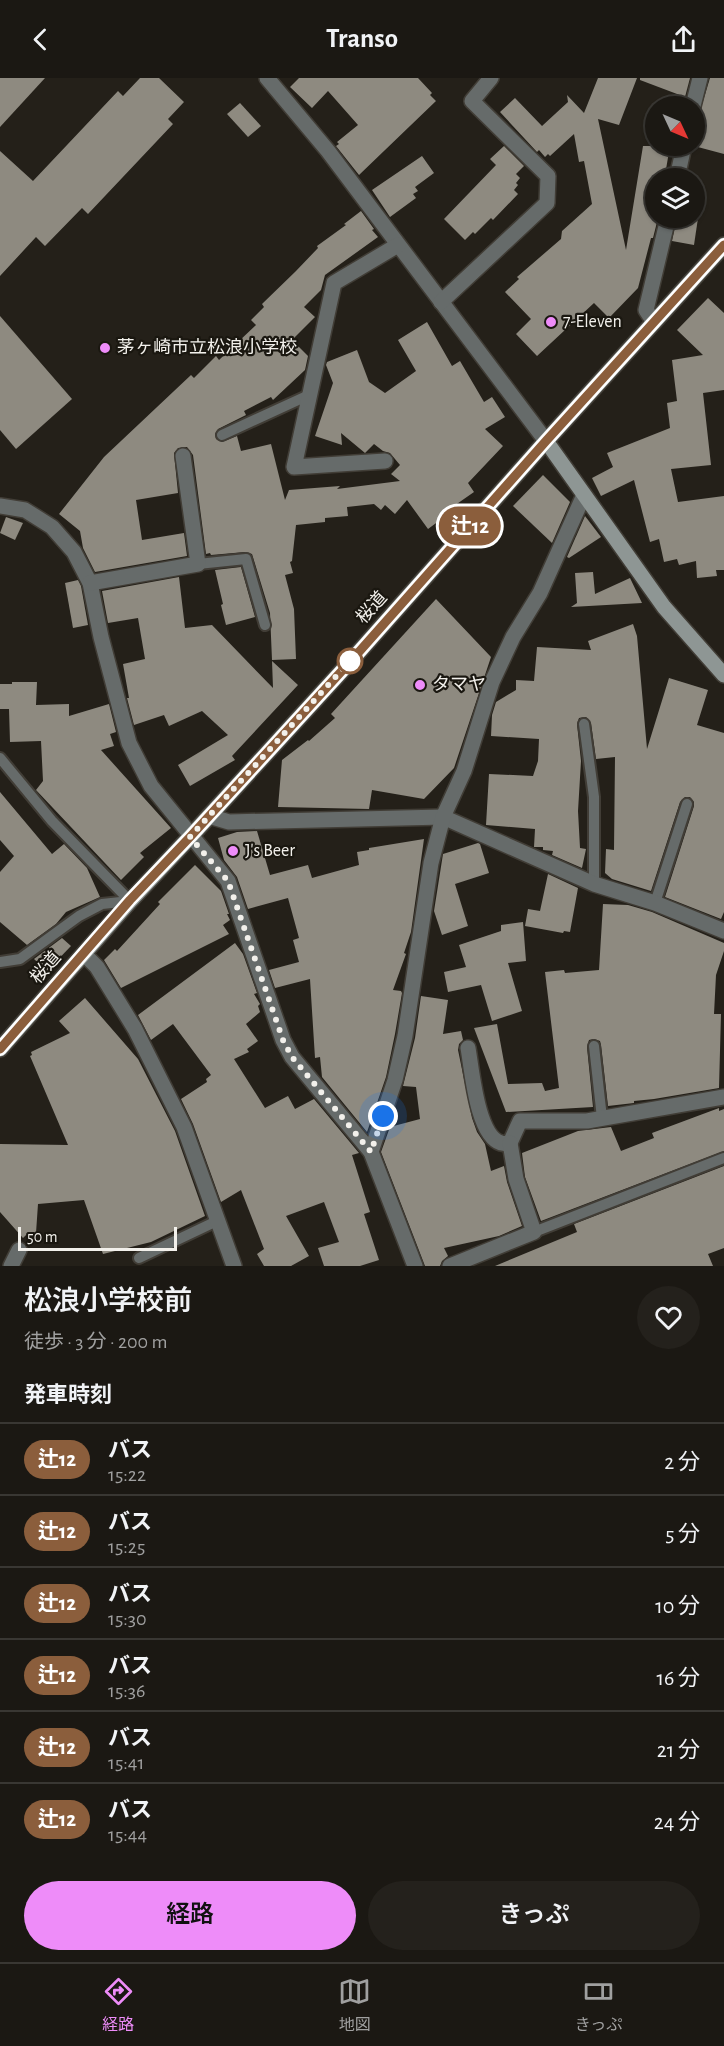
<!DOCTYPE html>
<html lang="ja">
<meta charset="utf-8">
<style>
body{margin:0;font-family:"Alegreya Sans","Noto Sans JP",sans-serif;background:#24211c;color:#f1f3f6;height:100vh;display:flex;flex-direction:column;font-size:22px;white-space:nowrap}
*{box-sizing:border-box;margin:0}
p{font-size:20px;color:#a0a0a0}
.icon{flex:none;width:33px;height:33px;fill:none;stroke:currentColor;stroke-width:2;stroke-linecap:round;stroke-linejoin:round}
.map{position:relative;height:1188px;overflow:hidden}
.side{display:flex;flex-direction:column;background:#1b1813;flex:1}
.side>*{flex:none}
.badge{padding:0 12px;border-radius:20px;font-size:21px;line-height:39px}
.needle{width:39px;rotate:134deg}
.controls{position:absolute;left:645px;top:18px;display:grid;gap:12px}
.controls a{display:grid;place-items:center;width:60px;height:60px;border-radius:50%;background:#1b1813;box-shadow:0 2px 4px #0004,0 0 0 2px #393733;font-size:30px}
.scale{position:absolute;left:18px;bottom:15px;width:159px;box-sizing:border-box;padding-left:6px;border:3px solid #f2f0eb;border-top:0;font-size:16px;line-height:21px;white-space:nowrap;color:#f2f0eb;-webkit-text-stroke:4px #1a1710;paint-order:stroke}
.you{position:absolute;width:30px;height:30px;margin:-15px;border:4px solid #fff;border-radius:50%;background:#1a73e8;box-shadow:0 0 0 9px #1a73e833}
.map>.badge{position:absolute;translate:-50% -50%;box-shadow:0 0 0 3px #fff}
h2{padding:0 24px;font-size:22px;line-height:54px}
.round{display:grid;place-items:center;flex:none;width:63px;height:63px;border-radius:32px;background:#24211c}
.headline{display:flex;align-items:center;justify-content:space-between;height:102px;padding:0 24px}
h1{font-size:28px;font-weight:600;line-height:45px}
.primary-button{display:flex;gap:12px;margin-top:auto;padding:12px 24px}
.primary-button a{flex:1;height:69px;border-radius:36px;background:#ee8cf9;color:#111;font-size:24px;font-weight:600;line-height:69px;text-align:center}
.primary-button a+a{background:#24211c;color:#f1f3f6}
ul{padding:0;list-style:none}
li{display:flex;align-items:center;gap:18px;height:72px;padding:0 24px;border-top:2px solid #393733}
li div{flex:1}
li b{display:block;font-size:22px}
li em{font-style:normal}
li .badge{min-width:66px;font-weight:700;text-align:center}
header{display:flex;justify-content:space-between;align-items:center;height:78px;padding:0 24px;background:#1b1813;font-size:27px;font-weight:600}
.dock{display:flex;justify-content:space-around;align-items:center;height:84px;border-top:2px solid #393733;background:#1b1813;font-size:16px;color:#a0a0a0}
.dock a{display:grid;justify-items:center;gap:3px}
.dock .on{color:#ee8cf9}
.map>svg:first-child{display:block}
</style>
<header><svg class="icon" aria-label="back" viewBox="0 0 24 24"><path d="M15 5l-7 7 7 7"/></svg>Transo<svg class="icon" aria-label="share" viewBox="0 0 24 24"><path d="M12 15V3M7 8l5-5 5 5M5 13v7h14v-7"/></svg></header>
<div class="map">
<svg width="724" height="1188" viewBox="0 0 724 1188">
<rect width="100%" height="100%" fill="#242019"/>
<g fill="#8e8a80">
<polygon points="0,0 45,0 0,49"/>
<polygon points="140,0 159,0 184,24 168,41 173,46 88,136 82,130 45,168 36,159 0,198 0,73 33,103 118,13 123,18"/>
<polygon points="299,0 418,0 432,15 430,17 436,23 359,97 336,68 339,66 337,64 358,47 328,13 312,30 290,9"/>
<polygon points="598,0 637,0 619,47 598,41 626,172 643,68 670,68 665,97 659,96 659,100 656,100 656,140 658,140 653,160 651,160 638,210 609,240 594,225 537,278 516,256 531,241 505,214 519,201 517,199 561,161 562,153 592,126 584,83 579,84 574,56 550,78 548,76 545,79 539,72 537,74 500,34 515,20 542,48 568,24 567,17 584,35"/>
<polygon points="640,0 690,0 685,19 640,2"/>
<polygon points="710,0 724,0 724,76 694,68 694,53"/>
<polygon points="240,25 261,48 248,59 227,36"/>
<polygon points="504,68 524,88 516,96 520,100 516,105 518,107 514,112 518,116 493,142 491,140 475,156 473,154 465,162 444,141 496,87 490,81"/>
<polygon points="422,78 434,95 415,109 418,113 413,116 416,120 390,139 372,112"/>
<polygon points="361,133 374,151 372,152 378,159 325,197 321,212 304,229 315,239 292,262 308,278 305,292 273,322 271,319 244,333 246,337 218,351 215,356 216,361 222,364 237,358 241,373 271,366 285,422 289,412 340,408 337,411 400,403 391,396 400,387 390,375 383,373 374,366 365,375 341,355 342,367 315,358 333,305 326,287 327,284 357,272 369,304 385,315 416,293 398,262 427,244 452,288 460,283 484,324 492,319 505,339 485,351 503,368 468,405 474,414 441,437 443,440 428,451 407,422 395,436 385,427 381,432 374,426 347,429 348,438 325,440 325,444 296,447 292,483 290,484 293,495 285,497 294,531 296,581 272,582 270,535 252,476 245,474 211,477 210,475 206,476 193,377 187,369 178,370 174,375 178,415 136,422 142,462 184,455 187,478 95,494 83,470 80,453 59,436 104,379 191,297 194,300 216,278 219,282 256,247 251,242 264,229 262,226 296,193 318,170 317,168 346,147 344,146"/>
<polygon points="677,140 698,140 694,167 672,163"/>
<polygon points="708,220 724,235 724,312 703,315 711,387 671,391 678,424 724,418 724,492 716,492 717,498 697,500 696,483 679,487 677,481 664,484 659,461 650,464 634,402 601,418 592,400 613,389 607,375 670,350 667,325 677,323 672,282 703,277 677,252"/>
<polygon points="0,238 72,321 16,371 0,352"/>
<polygon points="543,397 570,424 552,465 513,428"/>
<polygon points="585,438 601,459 569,480 567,479"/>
<polygon points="6,439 23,445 15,462 0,455"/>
<polygon points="241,489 255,539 226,547 221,527 223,526 215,492"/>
<polygon points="593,494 595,516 630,500 642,525 571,529 577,525 575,495"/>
<polygon points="179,499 185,550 212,547 273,610 272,583 298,607 232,678 235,682 190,708 178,687 228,657 202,633 169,648 164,637 134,647 127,620 129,620 123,586 145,581 138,540 108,545 102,513"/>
<polygon points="78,502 81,508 88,547 73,550 65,505"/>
<polygon points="436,521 491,579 454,690 424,721 372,712 369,731 278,729 282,682 308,662 309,663 335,640 331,636"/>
<polygon points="633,546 637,558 647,671 669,600 708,612 697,647 724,655 724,834 721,841 665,819 694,728 694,724 690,719 685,719 680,724 651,813 612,801 605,795 606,771 614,772 615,679 596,681 591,645 586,639 579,640 577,646 581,683 578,733 580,770 586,771 582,790 552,777 553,773 543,772 543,769 534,769 535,751 486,747 489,696 533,698 538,683 539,661 491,658 492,637 496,624 516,612 516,602 534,603 537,569 591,572 588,563"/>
<polygon points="12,604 37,604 36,627 69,626 69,638 109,626 116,654 110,656 114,668 101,672 171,750 140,775 144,779 121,802 36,712 43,703 41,663 10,664 9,631 0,631 0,606 12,606"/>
<polygon points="0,714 52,776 64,766 87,790 100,819 66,834 56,846 27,867 0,844 0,794 14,778 0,762"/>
<polygon points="257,753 270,797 308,787 312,800 359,787 357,774 369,772 369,770 424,761 411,854 404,875 406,876 393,912 401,913 402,915 395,956 386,999 367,1054 322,999 320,979 315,980 310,901 275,910 269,892 299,884 293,862 299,860 288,820 248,831 237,799 224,782 218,760 237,754"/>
<polygon points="478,765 480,766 489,795 455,806 468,848 442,857 434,833 443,776"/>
<polygon points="195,787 221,813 229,836 227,836 230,842 223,847 229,856 121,910 104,882 115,871 117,873 160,826 158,824"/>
<polygon points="548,796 578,810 570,854 564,853 563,855 525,848 528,831 540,833"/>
<polygon points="603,826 628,827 652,834 724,865 724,873 716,897 714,936 721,936 719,1010 654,1021 634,1023 634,1025 608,1028 601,967 600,963 594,961 589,962 587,969 593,1029 506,1034 474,950 497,946 508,1006 542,1005 545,1013 559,1010 545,894 564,892 565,895 599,892"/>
<polygon points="523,844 526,883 508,885 522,933 492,943 481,907 448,914 444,894 466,889 459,867 501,853 501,847"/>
<polygon points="62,860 71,868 47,893 34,881"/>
<polygon points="235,865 243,876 257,915 254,916 260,926 258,928 260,934 246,946 258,963 247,971 249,974 234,981 265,1030 288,1018 295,1031 314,1021 359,1075 352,1077 370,1134 364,1136 379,1182 360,1188 324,1188 318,1170 339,1164 324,1124 286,1138 309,1178 291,1188 264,1188 257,1176 264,1171 241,1112 221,1124 193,1046 181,1021 207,1004 206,1001 211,997 173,946 151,962 138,937"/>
<polygon points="421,918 448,922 443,956 461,953 463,962 459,966 458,972 472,1040 477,1054 485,1066 491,1093 504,1088 507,1104 522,1148 499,1158 444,1170 448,1178 442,1183 440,1188 425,1188 381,1074 390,1049 420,1041 416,1009 403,1008 415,960"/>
<polygon points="85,920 138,981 175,1053 205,1138 151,1164 103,1176 84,1122 38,1126 36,1155 29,1154 23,1160 0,1134 0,1066 68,1067 30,978 32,977 31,974 70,955 59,943"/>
<polygon points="719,1030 719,1033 724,1031 724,1073 541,1143 525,1099 522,1075 578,1053 611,1049 621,1073 654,1060 652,1055"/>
<polygon points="724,1088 724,1170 708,1176 713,1188 495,1188 577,1154 574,1146"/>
</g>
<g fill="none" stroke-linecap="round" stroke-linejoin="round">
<defs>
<g id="lane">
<polyline points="222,357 309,317"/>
<polyline points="198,486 246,481 265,547"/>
<polyline points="584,646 594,719 594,806"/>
<polyline points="0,680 52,743 130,823"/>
<polyline points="655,825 687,726"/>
<polyline points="0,884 20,881 79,838 102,826 130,823"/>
<polyline points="594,968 602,1040"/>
<polyline points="534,1154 724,1080"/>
<polyline points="139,1180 219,1142"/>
</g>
<g id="street">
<polyline points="267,0 328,73 546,363"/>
<polyline points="693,28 700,0"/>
<polyline points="677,100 684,68"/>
<polyline points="441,224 547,125 548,98 472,23 491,0"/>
<polyline points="654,244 646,232 668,140"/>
<polyline points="385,383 294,389 334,205 398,167"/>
<polyline points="0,428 25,432 52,449 74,474 90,505 101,559 129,665 151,708 228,803 283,962 292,979 371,1074 415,1188"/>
<polyline points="90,505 198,486 183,378"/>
<polyline points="209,738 229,744 443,739 594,806 655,825 724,853"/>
<polyline points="84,876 97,889 135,951 184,1049 234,1188"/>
<path d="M 468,970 C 472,992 477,1058 501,1065 C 504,1066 507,1065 510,1065 L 520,1043 L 587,1043 L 724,1019"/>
<polyline points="371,1074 395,1002 405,958 431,785 443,739 464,693 492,604 513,559 540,515 584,417"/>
<polyline points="11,1188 19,1172"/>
<polyline points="450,1188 534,1154 516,1101 510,1065"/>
</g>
<g id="secondary">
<polyline points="546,363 664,529 724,597"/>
<polyline points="0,971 130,823 190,759 350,584 546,363 724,167"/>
</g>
</defs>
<use href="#lane" stroke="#413d36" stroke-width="14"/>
<use href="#street" stroke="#413d36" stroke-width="18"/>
<use href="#secondary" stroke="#413d36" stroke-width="18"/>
<use href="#lane" stroke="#666b6a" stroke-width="10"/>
<use href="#street" stroke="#666b6a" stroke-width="15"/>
<use href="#secondary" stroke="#8e9694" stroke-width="15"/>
</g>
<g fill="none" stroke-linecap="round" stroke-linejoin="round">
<defs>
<polyline id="line" points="0,971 130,822 190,759 350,584 546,363 724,167"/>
</defs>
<use href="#line" stroke="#fff" stroke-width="14"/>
<use href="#line" stroke="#8b5e3c" stroke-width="9"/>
<polyline stroke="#f2f0eb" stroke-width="6" stroke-dasharray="0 10.8" points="350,583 190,759 228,803 283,962 292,979 371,1074 383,1038"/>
</g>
<g fill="#ee8cf9" stroke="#1a1710" stroke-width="2">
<circle cx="551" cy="244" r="6"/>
<circle cx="105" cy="270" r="6"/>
<circle cx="420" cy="607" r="6"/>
<circle cx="233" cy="773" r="6"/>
</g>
<circle fill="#fff" stroke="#8b5e3c" stroke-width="3" cx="350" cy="583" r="12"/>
<g text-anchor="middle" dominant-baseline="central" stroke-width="4.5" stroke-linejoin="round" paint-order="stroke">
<g font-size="18" fill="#f2f0eb" stroke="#1a1710" text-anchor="start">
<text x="563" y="244">7-Eleven</text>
<text x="117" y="270">茅ヶ崎市立松浪小学校</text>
<text x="432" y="607">タマヤ</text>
<text x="245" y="773">J's Beer</text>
</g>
<g font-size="18" fill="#f2f0eb" stroke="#1a1710">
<text transform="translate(372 530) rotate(-48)">桜道</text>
<text transform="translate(46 890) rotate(-49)">桜道</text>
</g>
</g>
</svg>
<div class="controls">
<a><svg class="needle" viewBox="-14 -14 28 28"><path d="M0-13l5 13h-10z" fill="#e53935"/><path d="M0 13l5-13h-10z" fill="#a0a0a0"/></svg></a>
<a><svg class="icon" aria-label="layers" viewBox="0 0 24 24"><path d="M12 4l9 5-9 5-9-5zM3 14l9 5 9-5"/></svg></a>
</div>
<div class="scale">50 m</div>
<div class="you" style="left:383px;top:1038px"></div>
<b class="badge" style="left:470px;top:448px;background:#8b5e3c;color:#fff">辻12</b>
</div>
<section class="side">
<div class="headline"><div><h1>松浪小学校前</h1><p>徒歩 · 3 分 · 200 m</p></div><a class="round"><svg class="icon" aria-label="heart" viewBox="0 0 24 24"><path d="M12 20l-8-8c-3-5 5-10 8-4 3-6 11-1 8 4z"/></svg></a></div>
<h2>発車時刻</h2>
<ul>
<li><span class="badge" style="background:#8b5e3c;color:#fff">辻12</span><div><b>バス</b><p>15:22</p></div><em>2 分</em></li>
<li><span class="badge" style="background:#8b5e3c;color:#fff">辻12</span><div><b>バス</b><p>15:25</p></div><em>5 分</em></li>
<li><span class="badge" style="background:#8b5e3c;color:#fff">辻12</span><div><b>バス</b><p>15:30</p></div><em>10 分</em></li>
<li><span class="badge" style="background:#8b5e3c;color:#fff">辻12</span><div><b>バス</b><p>15:36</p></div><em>16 分</em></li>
<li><span class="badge" style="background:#8b5e3c;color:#fff">辻12</span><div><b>バス</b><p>15:41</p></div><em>21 分</em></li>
<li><span class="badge" style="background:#8b5e3c;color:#fff">辻12</span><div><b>バス</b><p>15:44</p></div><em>24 分</em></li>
</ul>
<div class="primary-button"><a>経路</a><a>きっぷ</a></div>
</section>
<nav class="dock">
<a class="on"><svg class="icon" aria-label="directions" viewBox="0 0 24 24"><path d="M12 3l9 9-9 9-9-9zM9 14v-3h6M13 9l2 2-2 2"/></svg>経路</a>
<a><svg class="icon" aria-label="map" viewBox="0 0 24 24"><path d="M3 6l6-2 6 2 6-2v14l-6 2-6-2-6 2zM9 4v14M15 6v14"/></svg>地図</a>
<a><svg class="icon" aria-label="tickets" viewBox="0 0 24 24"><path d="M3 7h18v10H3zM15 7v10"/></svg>きっぷ</a>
</nav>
